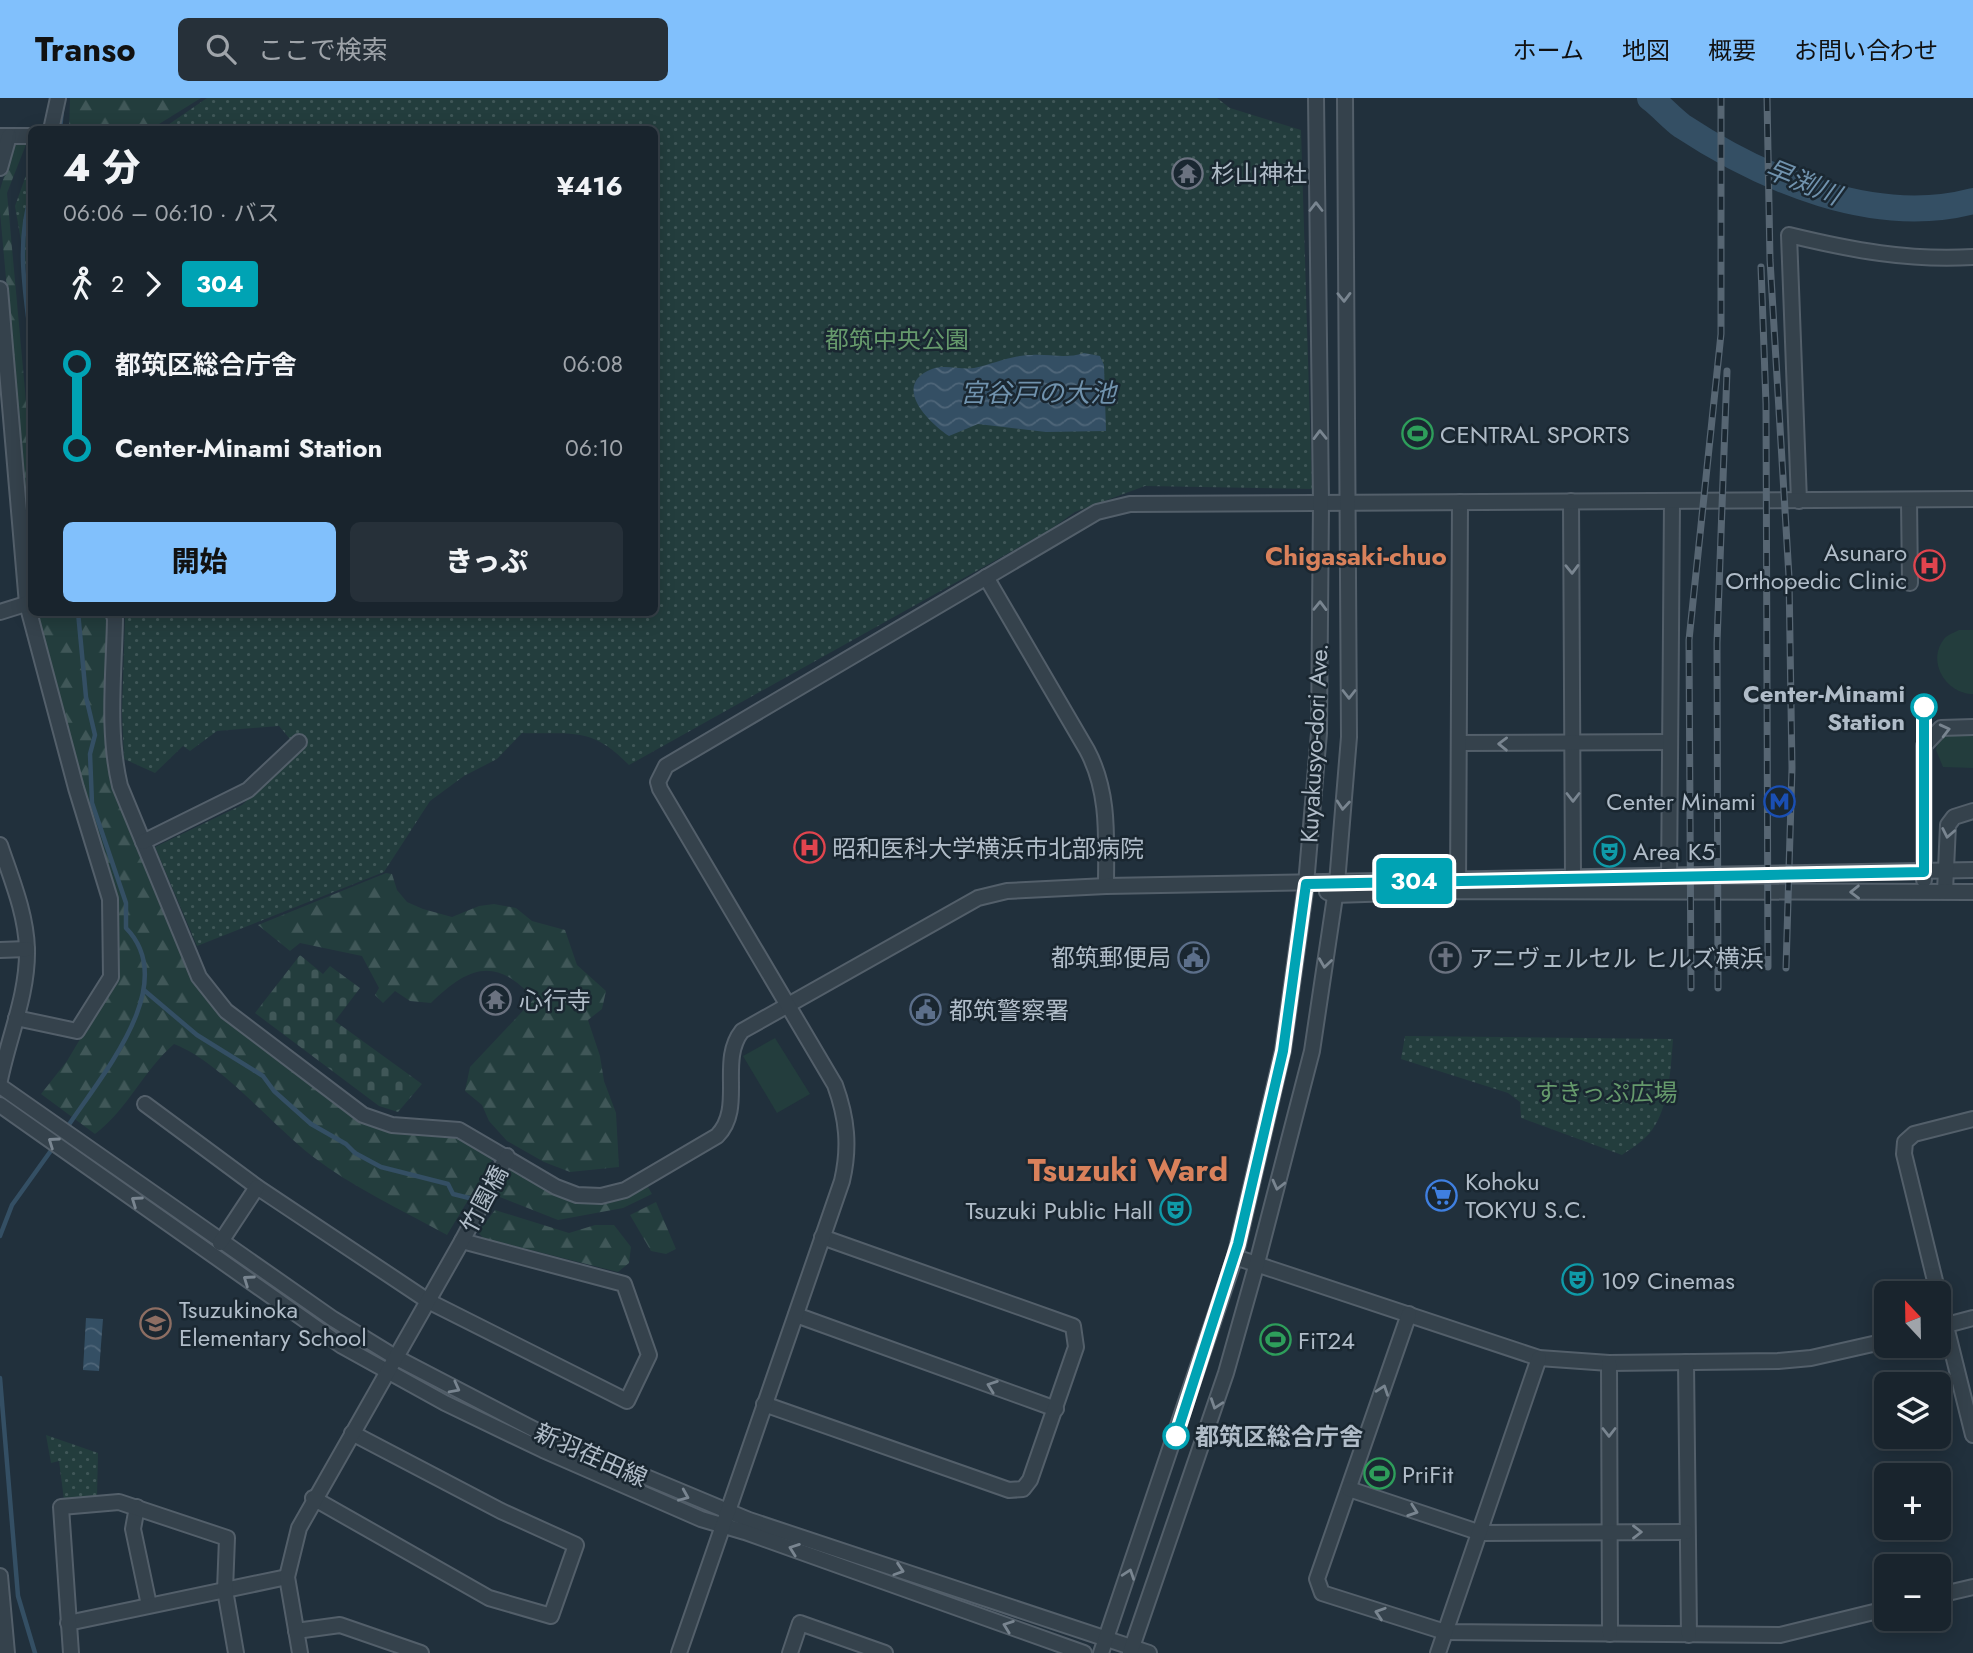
<!DOCTYPE html>
<html lang="ja">
<meta charset="utf-8">
<style>
body{margin:0;font-family:Jost,"Noto Sans JP",sans-serif;background:#263039;color:#f1f3f6;height:100vh;display:flex;flex-direction:column;font-size:26px;white-space:nowrap}
*{box-sizing:border-box;margin:0}
p{font-size:23px;color:#9fa4aa}
.icon{flex:none;width:38px;height:38px;fill:none;stroke:currentColor;stroke-width:2;stroke-linecap:round;stroke-linejoin:round}
.map{position:relative;flex:1;overflow:hidden}
.details{position:absolute;left:28px;top:28px;width:630px;height:490px;display:flex;flex-direction:column;background:#19242d;border-radius:10px;box-shadow:0 4px 18px #0003,0 0 0 2px #374149}
.details>*{flex:none}
.badge{padding:0 14px;border-radius:5px;font-size:24px;line-height:46px}
.needle{width:46px;rotate:338deg}
.tools{position:absolute;left:1874px;top:1183px;display:grid;gap:14px}
.tools a{display:grid;place-items:center;width:77px;height:77px;border-radius:10px;background:#19242d;box-shadow:0 4px 18px #0003,0 0 0 2px #374149;font-size:35px}
.map>.badge{position:absolute;translate:-50% -50%;box-shadow:0 0 0 4px #fff}
.legs{display:flex;align-items:center;gap:10px;height:77px;padding:0 35px;font-size:23px}
.legs p{margin-inline-start:auto}
.head{display:flex;align-items:center;justify-content:space-between;height:119px;padding:0 35px}
h1{font-size:38px;font-weight:800;line-height:52px}
.button{display:flex;gap:14px;margin-top:auto;padding:14px 35px}
.button a{flex:1;height:80px;border-radius:10px;background:#81c0fc;color:#111;font-size:28px;font-weight:800;line-height:80px;text-align:center}
.button a+a{background:#263039;color:#f1f3f6}
ul{padding:0 35px;list-style:none}
li{display:flex;align-items:center;gap:24px;height:84px;font-size:26px}
li i{display:grid;place-items:center;width:10px;height:100%;margin:0 9px;background:currentColor}
li i::after{content:'';width:18px;height:18px;margin:-9px;border:5px solid;border-radius:50%;background:#19242d}
li p{margin-inline-start:auto}
li:first-child i{background:linear-gradient(#0000 50%,currentColor 0)}
li:last-child i{background:linear-gradient(currentColor 50%,#0000 0)}
header{display:flex;align-items:center;gap:42px;box-sizing:border-box;height:98px;padding:0 35px;background:#81c0fc;color:#111}
header strong{font-size:33px}
nav{display:flex;gap:38px;margin-inline-start:auto;font-size:24px}
.search{width:490px;height:63px;background:#263039;display:flex;align-items:center;gap:18px;box-sizing:border-box;padding:0 24px;border-radius:10px;color:#9fa4aa;font-size:26px}
.map>svg:first-child{display:block}
</style>
<header>
<strong>Transo</strong>
<div class="search"><svg class="icon" aria-label="search" viewBox="0 0 24 24"><circle cx="10" cy="10" r="6"/><path d="M15 15l6 6"/></svg>ここで検索</div>
<nav><a>ホーム</a><a>地図</a><a>概要</a><a>お問い合わせ</a></nav>
</header>
<div class="map">
<svg width="1973" height="1555" viewBox="0 0 1973 1555">
<defs>
<pattern id="forest-firs" width="22" height="20" patternUnits="userSpaceOnUse" patternTransform="scale(1.75)"><rect width="22" height="20" fill="#233d3d"/><path d="M5 1l3.5 6h-7zM16 11l3.5 6h-7z" fill="#405758"/></pattern>
<pattern id="cemetery-stones" width="16" height="16" patternUnits="userSpaceOnUse" patternTransform="scale(1.75)"><rect width="16" height="16" fill="#233d3d"/><path d="M2 7V4a2 2 0 0 1 4 0v3zM10 15v-3a2 2 0 0 1 4 0v3z" fill="#405758"/></pattern>
<pattern id="park-dots" width="8" height="8" patternUnits="userSpaceOnUse" patternTransform="scale(1.75)"><rect width="8" height="8" fill="#233d3d"/><path d="M2 2h.1M6 6h.1" fill="none" stroke="#405758" stroke-width="1.8" stroke-linecap="round"/></pattern>
<pattern id="water-waves" width="16" height="10" patternUnits="userSpaceOnUse" patternTransform="scale(1.75)"><rect width="16" height="10" fill="#344f64"/><path d="M0 5q4-4 8 0t8 0" fill="none" stroke="#4f6679"/></pattern>
</defs>
<rect width="100%" height="100%" fill="#21303c"/>
<g fill="#233d3d">
<path d="M 1959,532 L 1973,532 L 1973,596 C 1947,596 1926,564 1944,541 C 1947,537 1955,534 1959,532 Z"/>
<polygon points="1949,636 1973,637 1973,670 1943,669 1936,652 1938,643"/>
<polygon points="775,940 810,996 777,1015 743,958"/>
</g>
<g fill="url(#forest-firs)">
<polygon points="70,0 201,0 151,31 69,32"/>
<polygon points="14,44 27,44 7,95 31,358 31,458 0,114 0,92"/>
<path d="M 38,514 L 107,515 L 110,523 L 109,652 L 158,790 L 228,920 L 366,1026 L 397,1036 L 458,1040 L 493,1061 L 447,1137 C 402,1112 352,1089 312,1058 C 272,1027 219,963 174,946 C 143,973 128,1011 95,1036 L 41,996 L 67,963 L 107,896 L 119,808 L 81,682 Z"/>
<path d="M 386,775 L 392,776 L 397,792 L 407,804 L 423,811 L 452,819 L 479,808 L 494,806 L 516,810 L 532,823 L 565,832 L 577,867 L 606,893 L 602,911 L 588,922 L 600,958 L 604,983 L 616,1015 L 619,1069 L 570,1074 L 544,1064 L 507,1043 L 489,1023 L 482,1007 L 465,993 L 470,969 L 534,901 C 496,858 469,868 431,905 L 410,903 L 395,893 L 383,905 L 375,897 L 379,890 L 362,858 L 300,845 L 290,853 L 258,827 Z"/>
<path d="M 512,1069 C 565,1103 587,1116 648,1089 L 652,1096 L 623,1110 L 558,1122 L 497,1098 Z"/>
<polygon points="656,1104 676,1151 666,1156 651,1153 630,1117"/>
<polygon points="495,1112 569,1135 595,1127 614,1127 631,1149 629,1165 618,1174 483,1140 478,1134"/>
</g>
<polygon fill="url(#cemetery-stones)" points="300,857 323,876 330,868 360,890 335,923 422,986 398,1014 379,1008 255,915"/>
<g fill="url(#park-dots)">
<path d="M 207,0 L 1217,0 L 1230,10 L 1301,32 L 1312,391 L 1145,388 L 1075,414 L 1048,433 L 629,667 C 590,628 575,637 522,635 L 497,661 L 464,678 L 430,703 L 384,774 L 197,848 L 155,749 L 242,707 L 300,653 L 279,628 L 217,633 L 190,653 L 183,648 L 155,675 L 124,661 L 122,614 L 125,520 L 133,515 L 654,514 L 654,32 L 162,31 Z"/>
<polygon points="29,69 32,69 31,202 15,108"/>
<path d="M 1405,938 L 1673,941 C 1671,969 1669,1009 1652,1032 C 1644,1043 1632,1050 1622,1057 L 1521,1020 L 1520,1004 L 1508,995 L 1401,961 Z"/>
<polygon points="46,1337 98,1355 97,1399 64,1402 59,1363 51,1365"/>
</g>
<g fill="url(#water-waves)">
<path d="M 1084,255 L 1100,258 L 1104,267 L 1106,333 L 1046,334 L 978,326 L 949,338 C 928,324 891,287 932,271 C 944,266 961,272 974,270 C 994,266 1011,257 1032,257 C 1051,256 1065,261 1084,255 Z"/>
<polygon points="86,1220 103,1221 99,1273 83,1272"/>
</g>
<g fill="none" stroke-linecap="round" stroke-linejoin="round">
<g stroke="#344f64" stroke-width="4.5">
<polyline points="60,32 62,11"/>
<path d="M 32,94 C 15,146 26,198 32,251"/>
<polyline points="145,893 197,937 263,978 274,993 311,1026 346,1046 355,1055 381,1069 448,1086 453,1096 473,1101"/>
<path d="M 66,1031 C 99,980 182,887 126,830 L 126,805 L 92,705 L 90,656 L 95,637 L 86,599 L 78,514"/>
<polyline points="0,1138 12,1107 55,1047"/>
<polyline points="0,1280 18,1498 35,1555"/>
</g>
<path stroke="#344f64" stroke-width="26" d="M 1650,0 C 1661,8 1671,20 1682,28 C 1764,82 1875,129 1973,103"/>
<defs>
<g id="minor">
<polyline points="51,32 58,0"/>
<polyline points="1,38 32,38"/>
<polyline points="0,70 9,38"/>
<polyline points="0,191 27,506 76,690 110,801 111,879 77,933 16,920"/>
<polyline points="1909,402 1910,485"/>
<polyline points="1571,403 1573,780"/>
<path d="M 1799,403 L 1789,137 C 1851,152 1909,163 1973,159"/>
<path d="M 986,479 L 1087,652 C 1110,695 1106,741 1106,788"/>
<polyline points="0,514 32,504"/>
<path d="M 113,514 L 115,521 C 114,576 107,634 120,688 L 199,879 L 226,913 L 363,1017 L 392,1027 L 459,1032 L 556,1089 L 577,1097 L 601,1098 L 625,1092 L 717,1038 C 745,1010 718,963 742,933 L 978,800 L 1007,793 L 1106,788 L 1973,772"/>
<polyline points="1460,645 1669,644"/>
<polyline points="143,744 248,692 299,644"/>
<path d="M 0,747 C 11,780 26,815 27,851 C 28,896 9,938 0,982"/>
<polyline points="1924,782 1924,648 1941,630 1973,629"/>
<polyline points="1669,788 1672,404"/>
<polyline points="1458,791 1460,404"/>
<polyline points="1945,793 1948,727 1954,719 1973,713"/>
<polyline points="1327,794 1334,797 1458,793 1973,794"/>
<polyline points="0,852 27,851"/>
<polyline points="0,988 333,1221 395,1259 543,1336 749,1422 1149,1555"/>
<polyline points="145,1006 257,1089 428,1203 627,1303 649,1257 624,1186 462,1143"/>
<polyline points="0,1007 342,1248 445,1305 543,1352 701,1421 745,1434 1084,1555"/>
<polyline points="220,1145 257,1089"/>
<polyline points="1235,1159 1539,1260 1609,1265 1778,1263 1811,1260 1886,1243"/>
<polyline points="1938,1195 1904,1056 1905,1044 1914,1036 1973,1021"/>
<polyline points="1939,1200 1973,1337"/>
<polyline points="1409,1216 1317,1481 1322,1495 1445,1534 1780,1537 1886,1511"/>
<polyline points="796,1217 1056,1311"/>
<polyline points="1939,1229 1973,1220"/>
<polyline points="1686,1264 1689,1537"/>
<polyline points="1609,1265 1610,1536"/>
<polyline points="764,1306 1009,1392 1023,1391 1030,1382 1076,1249 1073,1228 822,1139"/>
<polyline points="1349,1391 1481,1435 1686,1434"/>
<polyline points="313,1400 489,1500 551,1518 576,1447 501,1413 352,1335"/>
<polyline points="137,1409 133,1431 149,1507"/>
<polyline points="0,1478 7,1555"/>
<polyline points="1939,1497 1973,1489"/>
<polyline points="68,1525 287,1479"/>
<polyline points="296,1533 340,1527 421,1555"/>
<polyline points="71,1555 61,1409 119,1404 227,1440 225,1492 236,1555"/>
<polyline points="300,1555 287,1479 299,1430 462,1143 507,1058"/>
<path d="M 679,1555 L 842,1083 C 850,1049 847,1020 835,987 L 660,691 L 658,684 L 666,668 L 1097,414 L 1130,406 L 1973,401"/>
<polyline points="790,1555 800,1525 885,1555"/>
<polyline points="1101,1555 1235,1159 1283,952 1306,786 1319,635 1321,405 1316,0"/>
<polyline points="1130,1555 1226,1275 1257,1165 1312,953 1337,785 1349,639 1345,0"/>
<polyline points="1438,1555 1539,1260"/>
</g>
</defs>
<use href="#minor" stroke="#535f6a" stroke-width="18"/>
<use href="#minor" stroke="#35424c" stroke-width="14"/>
<defs>
<g id="rail">
<polyline points="1767,0 1770,162 1789,479 1792,670 1786,870"/>
<polyline points="1761,169 1766,306 1768,869"/>
<polyline points="1691,890 1689,542 1721,236 1721,0"/>
<polyline points="1718,890 1717,545 1727,273"/>
</g>
</defs>
<use href="#rail" stroke="#576673" stroke-width="7"/>
<use href="#rail" stroke="#1a2731" stroke-width="4.5" stroke-dasharray="13" stroke-linecap="butt"/>
</g>
<defs><path id="oneway-chevron" d="M-2-3.5L2.5 0L-2 3.5" fill="none" stroke-width="1.6" stroke-linecap="round" stroke-linejoin="round" transform="scale(1.75)"/></defs>
<g stroke="#798590">
<use href="#oneway-chevron" transform="translate(1316 109) rotate(-90)"/>
<use href="#oneway-chevron" transform="translate(1344 199) rotate(89)"/>
<use href="#oneway-chevron" transform="translate(1320 337) rotate(-91)"/>
<use href="#oneway-chevron" transform="translate(1572 471) rotate(89)"/>
<use href="#oneway-chevron" transform="translate(1320 508) rotate(-89)"/>
<use href="#oneway-chevron" transform="translate(1349 596) rotate(90)"/>
<use href="#oneway-chevron" transform="translate(1945 632) rotate(-14)"/>
<use href="#oneway-chevron" transform="translate(1503 646) rotate(-179)"/>
<use href="#oneway-chevron" transform="translate(1573 699) rotate(90)"/>
<use href="#oneway-chevron" transform="translate(1343 707) rotate(95)"/>
<use href="#oneway-chevron" transform="translate(1948 735) rotate(101)"/>
<use href="#oneway-chevron" transform="translate(1855 794) rotate(179)"/>
<use href="#oneway-chevron" transform="translate(1325 865) rotate(98)"/>
<use href="#oneway-chevron" transform="translate(53 1044) rotate(-145)"/>
<use href="#oneway-chevron" transform="translate(1278 1087) rotate(104)"/>
<use href="#oneway-chevron" transform="translate(136 1103) rotate(-145)"/>
<use href="#oneway-chevron" transform="translate(248 1182) rotate(-145)"/>
<use href="#oneway-chevron" transform="translate(992 1288) rotate(-160)"/>
<use href="#oneway-chevron" transform="translate(455 1290) rotate(28)"/>
<use href="#oneway-chevron" transform="translate(1383 1292) rotate(-71)"/>
<use href="#oneway-chevron" transform="translate(1216 1306) rotate(109)"/>
<use href="#oneway-chevron" transform="translate(1609 1334) rotate(90)"/>
<use href="#oneway-chevron" transform="translate(684 1398) rotate(23)"/>
<use href="#oneway-chevron" transform="translate(1413 1413) rotate(19)"/>
<use href="#oneway-chevron" transform="translate(1637 1434)"/>
<use href="#oneway-chevron" transform="translate(794 1451) rotate(-160)"/>
<use href="#oneway-chevron" transform="translate(899 1472) rotate(18)"/>
<use href="#oneway-chevron" transform="translate(1129 1476) rotate(-71)"/>
<use href="#oneway-chevron" transform="translate(1380 1515) rotate(-162)"/>
<use href="#oneway-chevron" transform="translate(1008 1528) rotate(-160)"/>
</g>
<g fill="none" stroke-linecap="round" stroke-linejoin="round">
<defs>
<polyline id="line-1" points="1176,1338 1238,1146 1283,953 1306,786 1924,774 1924,609"/>
</defs>
<use href="#line-1" stroke="#fff" stroke-width="16"/>
<use href="#line-1" stroke="#00a3b4" stroke-width="10"/>
</g>
<defs>
<symbol id="temple-ring" viewBox="-11 -11 22 22"><circle r="9.5" fill="#1a2731" stroke="#6b7280" stroke-width="1.5"/><path d="M0-6L5-2H3V0L6.5 2.5H4V6H1.5V3h-3V6H-4V2.5H-6.5L-3 0V-2H-5Z" fill="#6b7280"/></symbol>
<symbol id="stadium-ring" viewBox="-11 -11 22 22"><circle r="9.5" fill="#1a2731" stroke="#2e9e5b" stroke-width="1.5"/><path d="M0-5a6.5 5 0 1 0 0 10a6.5 5 0 1 0 0-10ZM-3.5-1.8h7v3.6h-7Z" fill="#2e9e5b"/></symbol>
<symbol id="hospital-ring" viewBox="-11 -11 22 22"><circle r="9.5" fill="#1a2731" stroke="#e0444e" stroke-width="1.5"/><path d="M-5-5h3v3.5h4V-5h3V5h-3V1.5h-4V5h-3Z" fill="#e0444e"/></symbol>
<symbol id="metro-ring" viewBox="-11 -11 22 22"><circle r="9.5" fill="#1a2731" stroke="#1a4fb4" stroke-width="1.5"/><path d="M-5.5 5V-5H-3L0 0L3-5H5.5V5H3V-.5L0 4L-3-.5V5Z" fill="#1a4fb4"/></symbol>
<symbol id="theatre-ring" viewBox="-11 -11 22 22"><circle r="9.5" fill="#1a2731" stroke="#0f9aa8" stroke-width="1.5"/><path d="M-5-5.5Q0-4 5-5.5V0Q5 5 0 6Q-5 5-5 0ZM-3.3-2.5H-1v1.5H-3.3ZM1-2.5H3.3v1.5H1ZM-2.8 1Q0 5.5 2.8 1Z" fill="#0f9aa8"/></symbol>
<symbol id="civic-ring" viewBox="-11 -11 22 22"><circle r="9.5" fill="#1a2731" stroke="#5c6f8a" stroke-width="1.5"/><path d="M-.6-6.5H3V-4.5H.6V-3L4-1V1h2V6H-6V1h2V-1L-.6-3ZM-1.2 2.5V6h2.4V2.5Z" fill="#5c6f8a"/></symbol>
<symbol id="church-ring" viewBox="-11 -11 22 22"><circle r="9.5" fill="#1a2731" stroke="#6b7280" stroke-width="1.5"/><path d="M-1.2-6h2.4v3.5h3.3v2.4h-3.3V6h-2.4V-.1h-3.3v-2.4h3.3Z" fill="#6b7280"/></symbol>
<symbol id="supermarket-ring" viewBox="-11 -11 22 22"><circle r="9.5" fill="#1a2731" stroke="#3f7fe0" stroke-width="1.5"/><path d="M-6-5.5h2.5l.6 2H6L4.5 2H-2.5L-4.4-4H-6ZM-1.5 3.2a1.3 1.3 0 1 0 .1 0ZM3 3.2a1.3 1.3 0 1 0 .1 0Z" fill="#3f7fe0"/></symbol>
<symbol id="school-ring" viewBox="-11 -11 22 22"><circle r="9.5" fill="#1a2731" stroke="#8d6e63" stroke-width="1.5"/><path d="M0-5L7-2L0 1L-7-2ZM-4 1L0 2.5L4 1V4Q0 6-4 4Z" fill="#8d6e63"/></symbol>
</defs>
<g fill-rule="evenodd">
<use href="#temple-ring" x="1170" y="58" width="35" height="35"/>
<use href="#stadium-ring" x="1400" y="318" width="35" height="35"/>
<use href="#hospital-ring" x="1912" y="450" width="35" height="35"/>
<use href="#metro-ring" x="1762" y="686" width="35" height="35"/>
<use href="#hospital-ring" x="792" y="732" width="35" height="35"/>
<use href="#theatre-ring" x="1592" y="736" width="35" height="35"/>
<use href="#civic-ring" x="1176" y="842" width="35" height="35"/>
<use href="#church-ring" x="1428" y="842" width="35" height="35"/>
<use href="#temple-ring" x="478" y="884" width="35" height="35"/>
<use href="#civic-ring" x="908" y="894" width="35" height="35"/>
<use href="#supermarket-ring" x="1424" y="1080" width="35" height="35"/>
<use href="#theatre-ring" x="1158" y="1094" width="35" height="35"/>
<use href="#theatre-ring" x="1560" y="1164" width="35" height="35"/>
<use href="#school-ring" x="138" y="1208" width="35" height="35"/>
<use href="#stadium-ring" x="1258" y="1224" width="35" height="35"/>
<use href="#stadium-ring" x="1362" y="1358" width="35" height="35"/>
</g>
<g fill="#fff" stroke="#00a3b4" stroke-width="3.5">
<circle cx="1924" cy="609" r="12"/>
<circle cx="1176" cy="1338" r="12"/>
</g>
<g text-anchor="middle" dominant-baseline="central" stroke-width="5" stroke-linejoin="round" paint-order="stroke">
<g font-size="24" fill="#b0bcc8" stroke="#1a2731" text-anchor="start">
<text x="1211" y="75">杉山神社</text>
<text x="1440" y="336">CENTRAL SPORTS</text>
<text x="1907" y="454" text-anchor="end">Asunaro<tspan x="1907" dy="28">Orthopedic Clinic</tspan></text>
<text x="1756" y="703" text-anchor="end">Center Minami</text>
<text x="832" y="750">昭和医科大学横浜市北部病院</text>
<text x="1633" y="753">Area K5</text>
<text x="1171" y="859" text-anchor="end">都筑郵便局</text>
<text x="1469" y="860">アニヴェルセル ヒルズ横浜</text>
<text x="519" y="902">心行寺</text>
<text x="949" y="912">都筑警察署</text>
<text x="1465" y="1083">Kohoku<tspan x="1465" dy="28">TOKYU S.C.</tspan></text>
<text x="1153" y="1112" text-anchor="end">Tsuzuki Public Hall</text>
<text x="1601" y="1182">109 Cinemas</text>
<text x="179" y="1211">Tsuzukinoka<tspan x="179" dy="28">Elementary School</tspan></text>
<text x="1298" y="1242">FiT24</text>
<text x="1402" y="1376">PriFit</text>
</g>
<g font-size="24" fill="#669a6c" stroke="#1a2731">
<text x="897" y="241">都筑中央公園</text>
<text x="1606" y="994">すきっぷ広場</text>
</g>
<g font-size="24" font-weight="bold" fill="#b0bcc8" stroke="#1a2731" text-anchor="end">
<text x="1905" y="595">Center-Minami<tspan x="1905" dy="28">Station</tspan></text>
<text x="1195" y="1338" text-anchor="start">都筑区総合庁舎</text>
</g>
<g font-size="24" fill="#b0bcc8" stroke="#1a2731">
<text transform="translate(1314 645) rotate(-87)">Kuyakusyo-dori Ave.</text>
<text transform="translate(484 1101) rotate(-62)">竹園橋</text>
<text transform="translate(591 1357) rotate(24)">新羽荏田線</text>
</g>
<g font-size="26" font-style="italic" fill="#7092ad" stroke="#1a2731">
<text transform="translate(1803 84) rotate(22)">早渕川</text>
<text x="1038" y="295">宮谷戸の大池</text>
</g>
<g font-size="26" font-weight="bold" fill="#d9815b" stroke="#1a2731">
<text x="1356" y="458">Chigasaki-chuo</text>
</g>
<g font-size="32" font-weight="bold" fill="#d9815b" stroke="#1a2731">
<text x="1128" y="1072">Tsuzuki Ward</text>
</g>
</g>
</svg>
<div class="tools">
<a><svg class="needle" viewBox="-14 -14 28 28"><path d="M0-13l5 13h-10z" fill="#e53935"/><path d="M0 13l5-13h-10z" fill="#9fa4aa"/></svg></a>
<a><svg class="icon" aria-label="layers" viewBox="0 0 24 24"><path d="M12 4l9 5-9 5-9-5zM3 14l9 5 9-5"/></svg></a>
<a>+</a>
<a>−</a>
</div>
<b class="badge" style="left:1414px;top:783px;background:#00a3b4;color:#fff">304</b>
<section class="details">
<div class="head"><div><h1>4 分</h1><p>06:06 – 06:10 · バス</p></div><b>¥416</b></div>
<div class="legs"><svg class="icon" aria-label="walk" viewBox="0 0 24 24"><circle cx="13" cy="4" r="2"/><path d="M13 8l-2 6 4 7M11 14l-3 7M7 12l3-4h3l4 4"/></svg>2<svg class="icon" aria-label="forward" viewBox="0 0 24 24"><path d="M9 5l7 7-7 7"/></svg><b class="badge" style="background:#00a3b4;color:#fff">304</b></div>
<ul>
<li><i style="color:#00a3b4"></i><b>都筑区総合庁舎</b><p>06:08</p></li>
<li><i style="color:#00a3b4"></i><b>Center-Minami Station</b><p>06:10</p></li>
</ul>
<div class="button"><a>開始</a><a>きっぷ</a></div>
</section>
</div>
